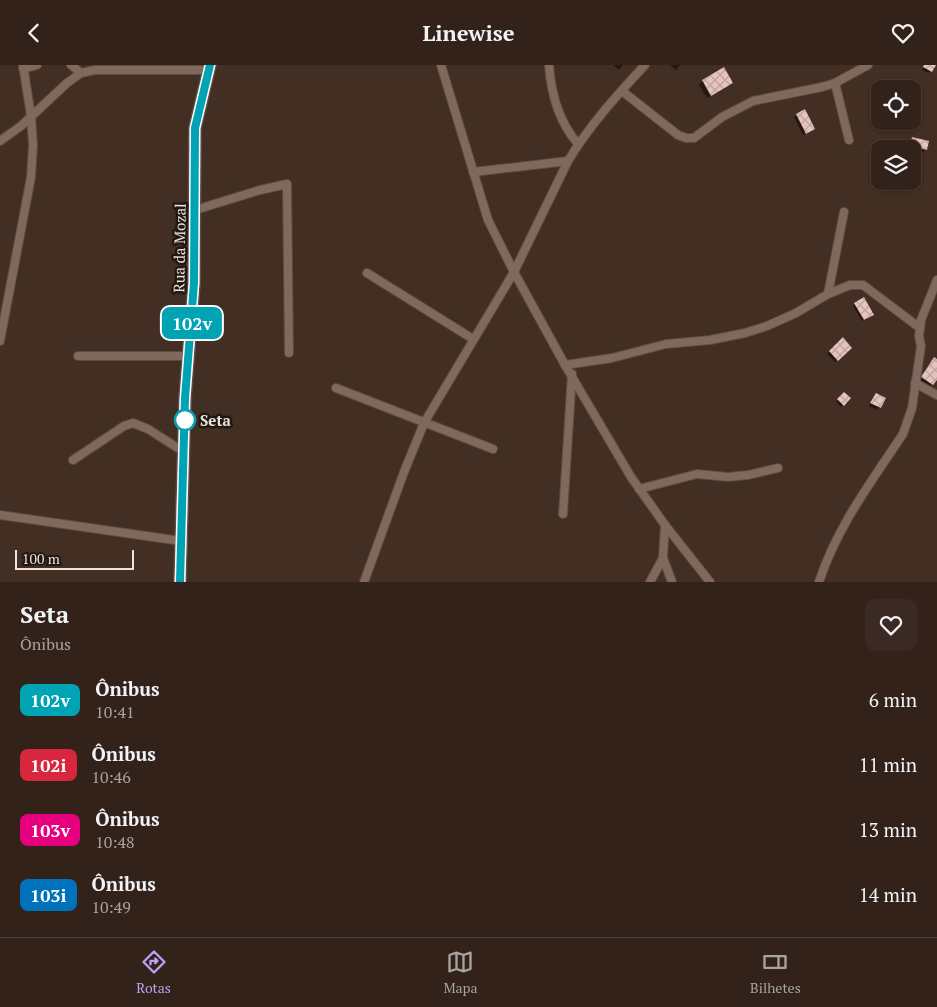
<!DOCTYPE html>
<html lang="pt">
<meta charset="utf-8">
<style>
body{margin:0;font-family:"PT Serif",serif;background:#3a2a23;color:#f1f3f6;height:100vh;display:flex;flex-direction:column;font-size:19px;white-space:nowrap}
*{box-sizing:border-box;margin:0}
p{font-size:16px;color:#a8a4a2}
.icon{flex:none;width:28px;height:28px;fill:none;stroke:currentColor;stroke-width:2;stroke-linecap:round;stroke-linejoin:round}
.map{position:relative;height:517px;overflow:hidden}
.side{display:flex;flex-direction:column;background:#32221a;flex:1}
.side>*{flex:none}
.badge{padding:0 10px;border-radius:8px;font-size:18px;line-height:32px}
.controls{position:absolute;left:871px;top:15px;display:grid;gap:10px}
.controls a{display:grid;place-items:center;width:50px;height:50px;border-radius:10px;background:#32221a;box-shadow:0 1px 4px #0004,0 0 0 1px #4d3f39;font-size:25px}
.scale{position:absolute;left:15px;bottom:12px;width:119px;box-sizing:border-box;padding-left:5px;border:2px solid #eee1da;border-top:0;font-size:14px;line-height:18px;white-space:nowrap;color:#eee1da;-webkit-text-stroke:4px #221813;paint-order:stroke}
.map>.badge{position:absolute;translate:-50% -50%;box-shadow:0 0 0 2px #fff}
.round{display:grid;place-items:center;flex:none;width:52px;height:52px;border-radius:10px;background:#3a2a23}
.headline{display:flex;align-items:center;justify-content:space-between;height:85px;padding:0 20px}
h1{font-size:24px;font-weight:600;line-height:38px}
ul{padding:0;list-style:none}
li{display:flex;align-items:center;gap:15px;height:65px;padding:0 20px}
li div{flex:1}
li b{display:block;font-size:19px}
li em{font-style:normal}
li .badge{min-width:55px;font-weight:700;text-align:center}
header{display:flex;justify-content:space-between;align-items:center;height:65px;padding:0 20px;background:#32221a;font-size:22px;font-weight:600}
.dock{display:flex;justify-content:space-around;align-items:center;height:70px;border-top:1px solid #4d3f39;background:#32221a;font-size:14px;color:#a8a4a2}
.dock a{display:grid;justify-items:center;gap:2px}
.dock .active{color:#bca0f2}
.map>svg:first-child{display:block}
</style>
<header><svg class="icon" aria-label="back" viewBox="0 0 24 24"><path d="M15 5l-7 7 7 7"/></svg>Linewise<svg class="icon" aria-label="heart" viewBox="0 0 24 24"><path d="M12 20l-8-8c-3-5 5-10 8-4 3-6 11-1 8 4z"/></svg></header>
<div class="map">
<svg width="937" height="517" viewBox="0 0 937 517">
<defs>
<pattern id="building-cross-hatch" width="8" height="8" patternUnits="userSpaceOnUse" patternTransform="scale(1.25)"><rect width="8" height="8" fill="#e7c3bd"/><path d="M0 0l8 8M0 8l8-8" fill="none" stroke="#bfa39e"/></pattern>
</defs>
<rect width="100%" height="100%" fill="#422e22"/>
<g fill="#0007">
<polygon points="613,0 623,0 619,5"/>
<polygon points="670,0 680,0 676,5"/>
<polygon points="925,0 934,0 929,8 922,5"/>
<polygon points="702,16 731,18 707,33 699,20"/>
<polygon points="797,50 812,66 803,70 794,52"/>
<polygon points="912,73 926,85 923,87 908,83 910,76"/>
<polygon points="855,239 870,252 862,256 853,241"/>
<polygon points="843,274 851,283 835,297 827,289"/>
<polygon points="937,296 937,312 929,323 918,316 931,297"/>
<polygon points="844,329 849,334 841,342 836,337"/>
<polygon points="874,332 884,334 877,345 869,341"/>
</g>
<g fill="url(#building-cross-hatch)">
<polygon points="924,0 936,0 932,7 923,2"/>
<polygon points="724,2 733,18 711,31 702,15"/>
<polygon points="805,44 815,64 806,69 796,49"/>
<polygon points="912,72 929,76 927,85 910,81"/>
<polygon points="864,232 874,250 864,255 854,238"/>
<polygon points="843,272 852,283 838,296 829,286"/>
<polygon points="934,292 937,294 937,315 933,320 921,312"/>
<polygon points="844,327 851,333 844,341 837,334"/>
<polygon points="876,328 886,333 881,343 870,338"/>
</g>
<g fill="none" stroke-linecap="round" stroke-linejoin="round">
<defs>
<g id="minor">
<polyline points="71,0 81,8"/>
<polyline points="441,0 488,155 514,207 565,300 631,412 665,460 710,517"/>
<path d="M 549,0 C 551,29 559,57 578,79"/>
<polyline points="23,4 37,0"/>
<polyline points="835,18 849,75"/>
<polyline points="622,26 678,70 686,73 694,73 722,52 753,36 822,22 835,18 868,0"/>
<polyline points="0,76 21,61 67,18 81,8 95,5 208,5"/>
<polyline points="473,107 568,96"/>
<polyline points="195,145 260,125 287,119 289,288"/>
<polyline points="367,208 473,274"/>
<polyline points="828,229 844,147"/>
<polyline points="0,276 31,112 33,80 31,51 23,0"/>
<polyline points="78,291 188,291"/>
<polyline points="565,300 612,293 666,279 710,275 745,268 767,261 796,248 828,229 850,220 863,220 920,263"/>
<polyline points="915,318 937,330"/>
<polyline points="336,323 493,384"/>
<polyline points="73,395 124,361 133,358 148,364 184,387"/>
<polyline points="639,424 697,409 728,412 748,410 778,403"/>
<polyline points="563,449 572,309"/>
<polyline points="0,450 181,476"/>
<polyline points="665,460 663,493 672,517"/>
<path d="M 364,517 L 404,407 L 424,358 L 514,207 L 568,96 C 589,61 617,30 645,0"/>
<polyline points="650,517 663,493"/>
<path d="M 819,517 C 837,462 871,417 903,369 L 912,343 L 921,281 L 919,271 L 921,255 L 937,215"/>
</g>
<polyline id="secondary" points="180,517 185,333 194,218 195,63 210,0"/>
</defs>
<use href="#minor" stroke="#5b4b41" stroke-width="10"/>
<use href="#secondary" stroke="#5b4b41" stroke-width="14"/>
<use href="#minor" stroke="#80695c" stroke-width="8"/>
<use href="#secondary" stroke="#9f7572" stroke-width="11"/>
</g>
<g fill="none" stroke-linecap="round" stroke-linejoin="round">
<defs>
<polyline id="line" points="180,517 185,333 194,218 195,63 210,0"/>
</defs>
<use href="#line" stroke="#fff" stroke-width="11"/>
<use href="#line" stroke="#00a3b4" stroke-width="8"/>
</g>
<circle fill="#fff" stroke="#00a3b4" stroke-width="2.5" cx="185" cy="355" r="10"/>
<g text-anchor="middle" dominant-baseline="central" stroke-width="5" stroke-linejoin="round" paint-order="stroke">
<g font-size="15" fill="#eee1da" stroke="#221813">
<text transform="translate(179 183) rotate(-89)">Rua da Mozal</text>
</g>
<g font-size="15" font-weight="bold" fill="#eee1da" stroke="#221813" text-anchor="start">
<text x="200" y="355">Seta</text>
</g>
</g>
</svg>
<div class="controls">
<a><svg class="icon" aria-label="locate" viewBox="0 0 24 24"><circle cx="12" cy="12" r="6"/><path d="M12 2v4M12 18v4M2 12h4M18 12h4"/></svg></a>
<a><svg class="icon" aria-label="layers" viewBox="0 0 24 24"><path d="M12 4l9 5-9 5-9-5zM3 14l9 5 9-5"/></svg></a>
</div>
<div class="scale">100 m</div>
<b class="badge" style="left:192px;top:258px;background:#00a3b4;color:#fff">102v</b>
</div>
<section class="side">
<div class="headline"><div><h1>Seta</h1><p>Ônibus</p></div><a class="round"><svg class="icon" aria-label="heart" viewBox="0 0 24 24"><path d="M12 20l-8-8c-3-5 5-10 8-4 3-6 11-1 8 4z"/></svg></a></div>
<ul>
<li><span class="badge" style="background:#00a3b4;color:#fff">102v</span><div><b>Ônibus</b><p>10:41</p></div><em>6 min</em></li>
<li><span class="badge" style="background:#d7263d;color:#fff">102i</span><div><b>Ônibus</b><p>10:46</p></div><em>11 min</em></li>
<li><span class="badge" style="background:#e6007e;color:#fff">103v</span><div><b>Ônibus</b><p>10:48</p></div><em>13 min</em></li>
<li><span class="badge" style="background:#0072bc;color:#fff">103i</span><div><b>Ônibus</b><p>10:49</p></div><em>14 min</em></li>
</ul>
</section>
<nav class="dock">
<a class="active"><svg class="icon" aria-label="directions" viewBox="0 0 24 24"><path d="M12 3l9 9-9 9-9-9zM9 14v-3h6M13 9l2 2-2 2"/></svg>Rotas</a>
<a><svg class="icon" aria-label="map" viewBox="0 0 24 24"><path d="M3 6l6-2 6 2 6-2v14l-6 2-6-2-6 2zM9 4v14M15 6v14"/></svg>Mapa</a>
<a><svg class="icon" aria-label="tickets" viewBox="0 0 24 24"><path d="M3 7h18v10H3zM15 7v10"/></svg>Bilhetes</a>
</nav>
